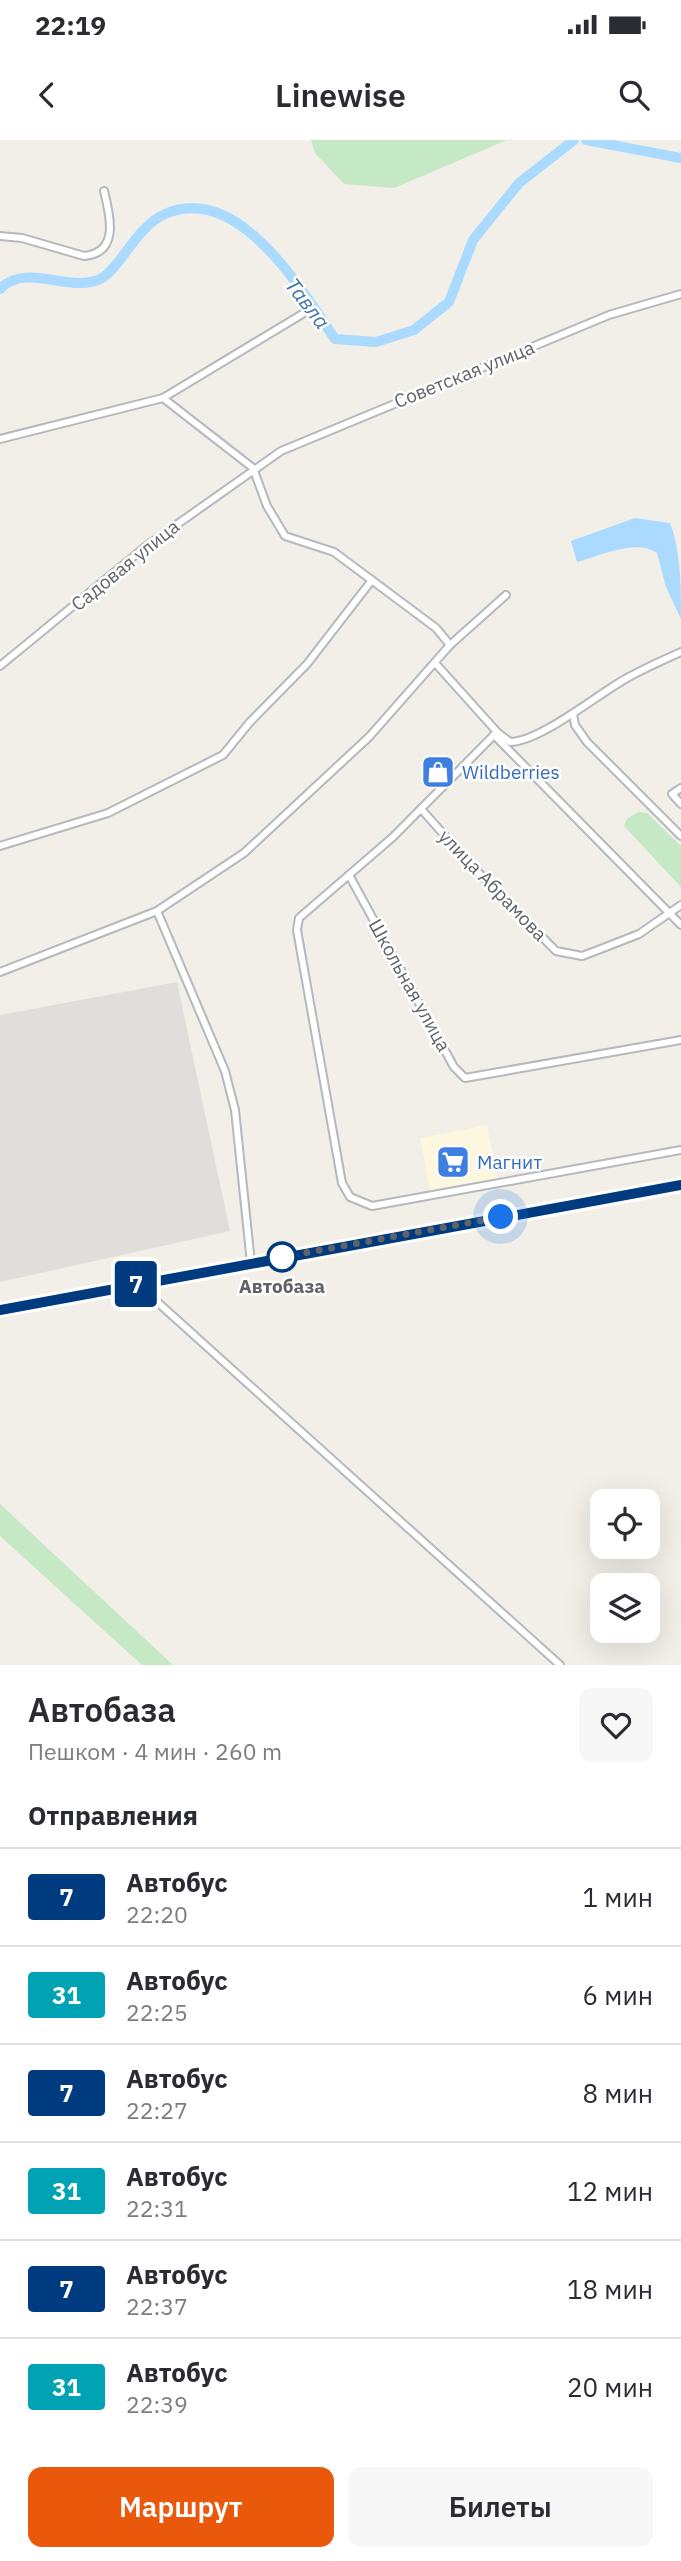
<!DOCTYPE html>
<html lang="ru">
<meta charset="utf-8">
<style>
body{margin:0;font-family:"IBM Plex Sans",sans-serif;background:#f7f7f7;color:#2b2b33;height:100vh;display:flex;flex-direction:column;font-size:26px;white-space:nowrap}
*{box-sizing:border-box;margin:0}
p{font-size:23px;color:#7c7c81}
.icon{flex:none;width:38px;height:38px;fill:none;stroke:currentColor;stroke-width:2;stroke-linecap:round;stroke-linejoin:round}
.map{position:relative;height:1525px;overflow:hidden}
.drawer{display:flex;flex-direction:column;background:#fff;flex:1}
.drawer>*{flex:none}
.badge{padding:0 14px;border-radius:5px;font-size:24px;line-height:46px}
.controls{position:absolute;left:590px;top:1349px;display:grid;gap:14px}
.controls a{display:grid;place-items:center;width:70px;height:70px;border-radius:14px;background:#fff;box-shadow:0 7px 28px #0002;font-size:35px}
.you{position:absolute;width:35px;height:35px;margin:-18px;border:5px solid #fff;border-radius:50%;background:#1a73e8;box-shadow:0 0 0 10px #1a73e833}
.map>.badge{position:absolute;translate:-50% -50%;box-shadow:0 0 0 4px #fff}
h2{padding:0 28px;font-size:26px;line-height:63px}
.round{display:grid;place-items:center;flex:none;width:74px;height:74px;border-radius:14px;background:#f7f7f7}
.summary{display:flex;align-items:center;justify-content:space-between;height:119px;padding:0 28px}
h1{font-size:33px;font-weight:600;line-height:52px}
.button{display:flex;gap:14px;margin-top:auto;padding:14px 28px}
.button a{flex:1;height:80px;border-radius:14px;background:#ea580c;color:#fff;font-size:28px;font-weight:600;line-height:80px;text-align:center}
.button a+a{background:#f7f7f7;color:#2b2b33}
ul{padding:0;list-style:none}
li{display:flex;align-items:center;gap:21px;height:98px;padding:0 28px;border-top:2px solid #e1e1e2}
li div{flex:1}
li b{display:block;font-size:26px}
li em{font-style:normal}
li .badge{min-width:77px;font-weight:700;text-align:center}
.status{display:flex;justify-content:space-between;align-items:center;height:49px;padding:0 35px;background:#fff;direction:ltr}
.status svg{height:19px;fill:currentColor}
header{display:flex;justify-content:space-between;align-items:center;height:91px;padding:0 28px;background:#fff;font-size:32px;font-weight:600}
.map>svg:first-child{display:block}
</style>
<div class="status"><b>22:19</b><svg viewBox="0 0 49 12"><path d="M0 12V9h3v3zM5 12V6h3v6zM10 12V3h3v9zM15 12V0h3v12zM26 1h20v11H26zM47 4h2v5h-2z"/></svg></div>
<header><svg class="icon" aria-label="back" viewBox="0 0 24 24"><path d="M15 5l-7 7 7 7"/></svg>Linewise<svg class="icon" aria-label="search" viewBox="0 0 24 24"><circle cx="10" cy="10" r="6"/><path d="M15 15l6 6"/></svg></header>
<div class="map">
<svg width="681" height="1525" viewBox="0 0 681 1525">
<rect width="100%" height="100%" fill="#f1efe8"/>
<polygon fill="#fef7e0" points="487,985 497,1038 430,1050 420,998"/>
<polygon fill="#e0deda" points="177,842 230,1091 0,1142 0,875"/>
<g fill="#c5e8c5">
<polygon points="311,0 507,0 394,48 344,44 315,13"/>
<polygon points="638,672 647,673 681,706 681,747 624,686 627,679"/>
<polygon points="0,1364 173,1525 142,1525 0,1396"/>
</g>
<path fill="#aadaff" d="M 635,378 L 670,383 C 681,411 681,448 681,479 L 666,447 L 657,413 C 637,398 599,416 577,422 L 571,401 Z"/>
<g fill="none" stroke-linecap="round" stroke-linejoin="round">
<g stroke="#aadaff" stroke-width="10">
<polyline points="586,0 681,18"/>
<path d="M 0,149 C 27,121 71,155 102,138 C 121,127 136,87 165,74 C 238,42 301,149 335,199 L 376,202 L 414,190 L 449,162 L 473,100 L 519,43 L 574,0"/>
</g>
<defs>
<g id="minor">
<path d="M 0,96 L 22,98 L 84,116 C 120,113 110,75 104,51"/>
<polyline points="163,258 253,328 267,366 285,396 334,412 436,488 450,505"/>
<polyline points="0,299 163,258 304,173"/>
<polyline points="436,524 498,593"/>
<polyline points="0,526 145,407 281,311 609,175 681,154"/>
<polyline points="573,574 575,585 587,602 681,696"/>
<polyline points="494,595 393,697 299,778 297,790 342,1043 350,1057 372,1066 681,1010"/>
<polyline points="494,595 681,785"/>
<path d="M 494,595 L 498,593 L 510,602 C 540,602 598,554 627,538 C 645,528 663,520 681,512"/>
<polyline points="681,648 672,654 681,664"/>
<polyline points="422,670 471,725 556,811 582,816 598,810 639,794 681,765"/>
<polyline points="0,706 108,673 223,615 250,582 307,524 372,440"/>
<polyline points="349,735 454,927 465,938 681,900"/>
<polyline points="157,771 225,931 235,970 251,1123"/>
<polyline points="0,832 157,771 244,713 369,597 450,505 506,455"/>
<polyline points="141,1143 154,1159 560,1525"/>
</g>
<polyline id="major" points="0,1170 681,1045"/>
</defs>
<use href="#minor" stroke="#b5b8bc" stroke-width="10"/>
<use href="#major" stroke="#f2c960" stroke-width="10"/>
<use href="#minor" stroke="#fff" stroke-width="6"/>
<use href="#major" stroke="#fff2af" stroke-width="7"/>
</g>
<g fill="none" stroke-linecap="round" stroke-linejoin="round">
<defs>
<polyline id="line" points="0,1170 681,1045"/>
</defs>
<use href="#line" stroke="#fff" stroke-width="16"/>
<use href="#line" stroke="#003b80" stroke-width="10"/>
<polyline stroke="#5f6368" stroke-width="7" stroke-dasharray="0 12.6" points="282,1117 501,1077"/>
</g>
<defs>
<symbol id="shop-square" viewBox="-11 -11 22 22"><rect x="-9" y="-9" width="18" height="18" rx="4" fill="#3f7fe0" stroke="#fff"/><path d="M-5-2.5h2.3a2.7 3.5 0 0 1 5.4 0H5L5.5 6h-11ZM-1.5-2.5h3a1.5 2.3 0 0 0-3 0Z" fill="#fff"/></symbol>
<symbol id="supermarket-square" viewBox="-11 -11 22 22"><rect x="-9" y="-9" width="18" height="18" rx="4" fill="#3f7fe0" stroke="#fff"/><path d="M-6-5.5h2.5l.6 2H6L4.5 2H-2.5L-4.4-4H-6ZM-1.5 3.2a1.3 1.3 0 1 0 .1 0ZM3 3.2a1.3 1.3 0 1 0 .1 0Z" fill="#fff"/></symbol>
</defs>
<g fill-rule="evenodd">
<use href="#shop-square" x="419" y="613" width="38" height="38"/>
<use href="#supermarket-square" x="434" y="1003" width="38" height="38"/>
</g>
<circle fill="#fff" stroke="#003b80" stroke-width="3.5" cx="282" cy="1117" r="14"/>
<g text-anchor="middle" dominant-baseline="central" stroke-width="5" stroke-linejoin="round" paint-order="stroke">
<g font-size="19" fill="#5f6368" stroke="#fff">
<text transform="translate(464 234) rotate(-22)">Советская улица</text>
<text transform="translate(125 425) rotate(-39)">Садовая улица</text>
<text transform="translate(493 745) rotate(46)">улица Абрамова</text>
<text transform="translate(410 845) rotate(61)">Школьная улица</text>
</g>
<g font-size="19" fill="#366cbe" stroke="#fff" text-anchor="start">
<text x="462" y="632">Wildberries</text>
<text x="477" y="1022">Магнит</text>
</g>
<g font-size="19" font-weight="bold" fill="#5f6368" stroke="#fff">
<text x="282" y="1146">Автобаза</text>
</g>
<g font-size="21" font-style="italic" fill="#4174aa" stroke="#fff">
<text transform="translate(308 163) rotate(52)">Тавла</text>
</g>
</g>
</svg>
<div class="controls">
<a><svg class="icon" aria-label="locate" viewBox="0 0 24 24"><circle cx="12" cy="12" r="6"/><path d="M12 2v4M12 18v4M2 12h4M18 12h4"/></svg></a>
<a><svg class="icon" aria-label="layers" viewBox="0 0 24 24"><path d="M12 4l9 5-9 5-9-5zM3 14l9 5 9-5"/></svg></a>
</div>
<div class="you" style="left:501px;top:1077px"></div>
<b class="badge" style="left:136px;top:1144px;background:#003b80;color:#fff">7</b>
</div>
<section class="drawer">
<div class="summary"><div><h1>Автобаза</h1><p>Пешком · 4 мин · 260 m</p></div><a class="round"><svg class="icon" aria-label="heart" viewBox="0 0 24 24"><path d="M12 20l-8-8c-3-5 5-10 8-4 3-6 11-1 8 4z"/></svg></a></div>
<h2>Отправления</h2>
<ul>
<li><span class="badge" style="background:#003b80;color:#fff">7</span><div><b>Автобус</b><p>22:20</p></div><em>1 мин</em></li>
<li><span class="badge" style="background:#00a3b4;color:#fff">31</span><div><b>Автобус</b><p>22:25</p></div><em>6 мин</em></li>
<li><span class="badge" style="background:#003b80;color:#fff">7</span><div><b>Автобус</b><p>22:27</p></div><em>8 мин</em></li>
<li><span class="badge" style="background:#00a3b4;color:#fff">31</span><div><b>Автобус</b><p>22:31</p></div><em>12 мин</em></li>
<li><span class="badge" style="background:#003b80;color:#fff">7</span><div><b>Автобус</b><p>22:37</p></div><em>18 мин</em></li>
<li><span class="badge" style="background:#00a3b4;color:#fff">31</span><div><b>Автобус</b><p>22:39</p></div><em>20 мин</em></li>
</ul>
<div class="button"><a>Маршрут</a><a>Билеты</a></div>
</section>
